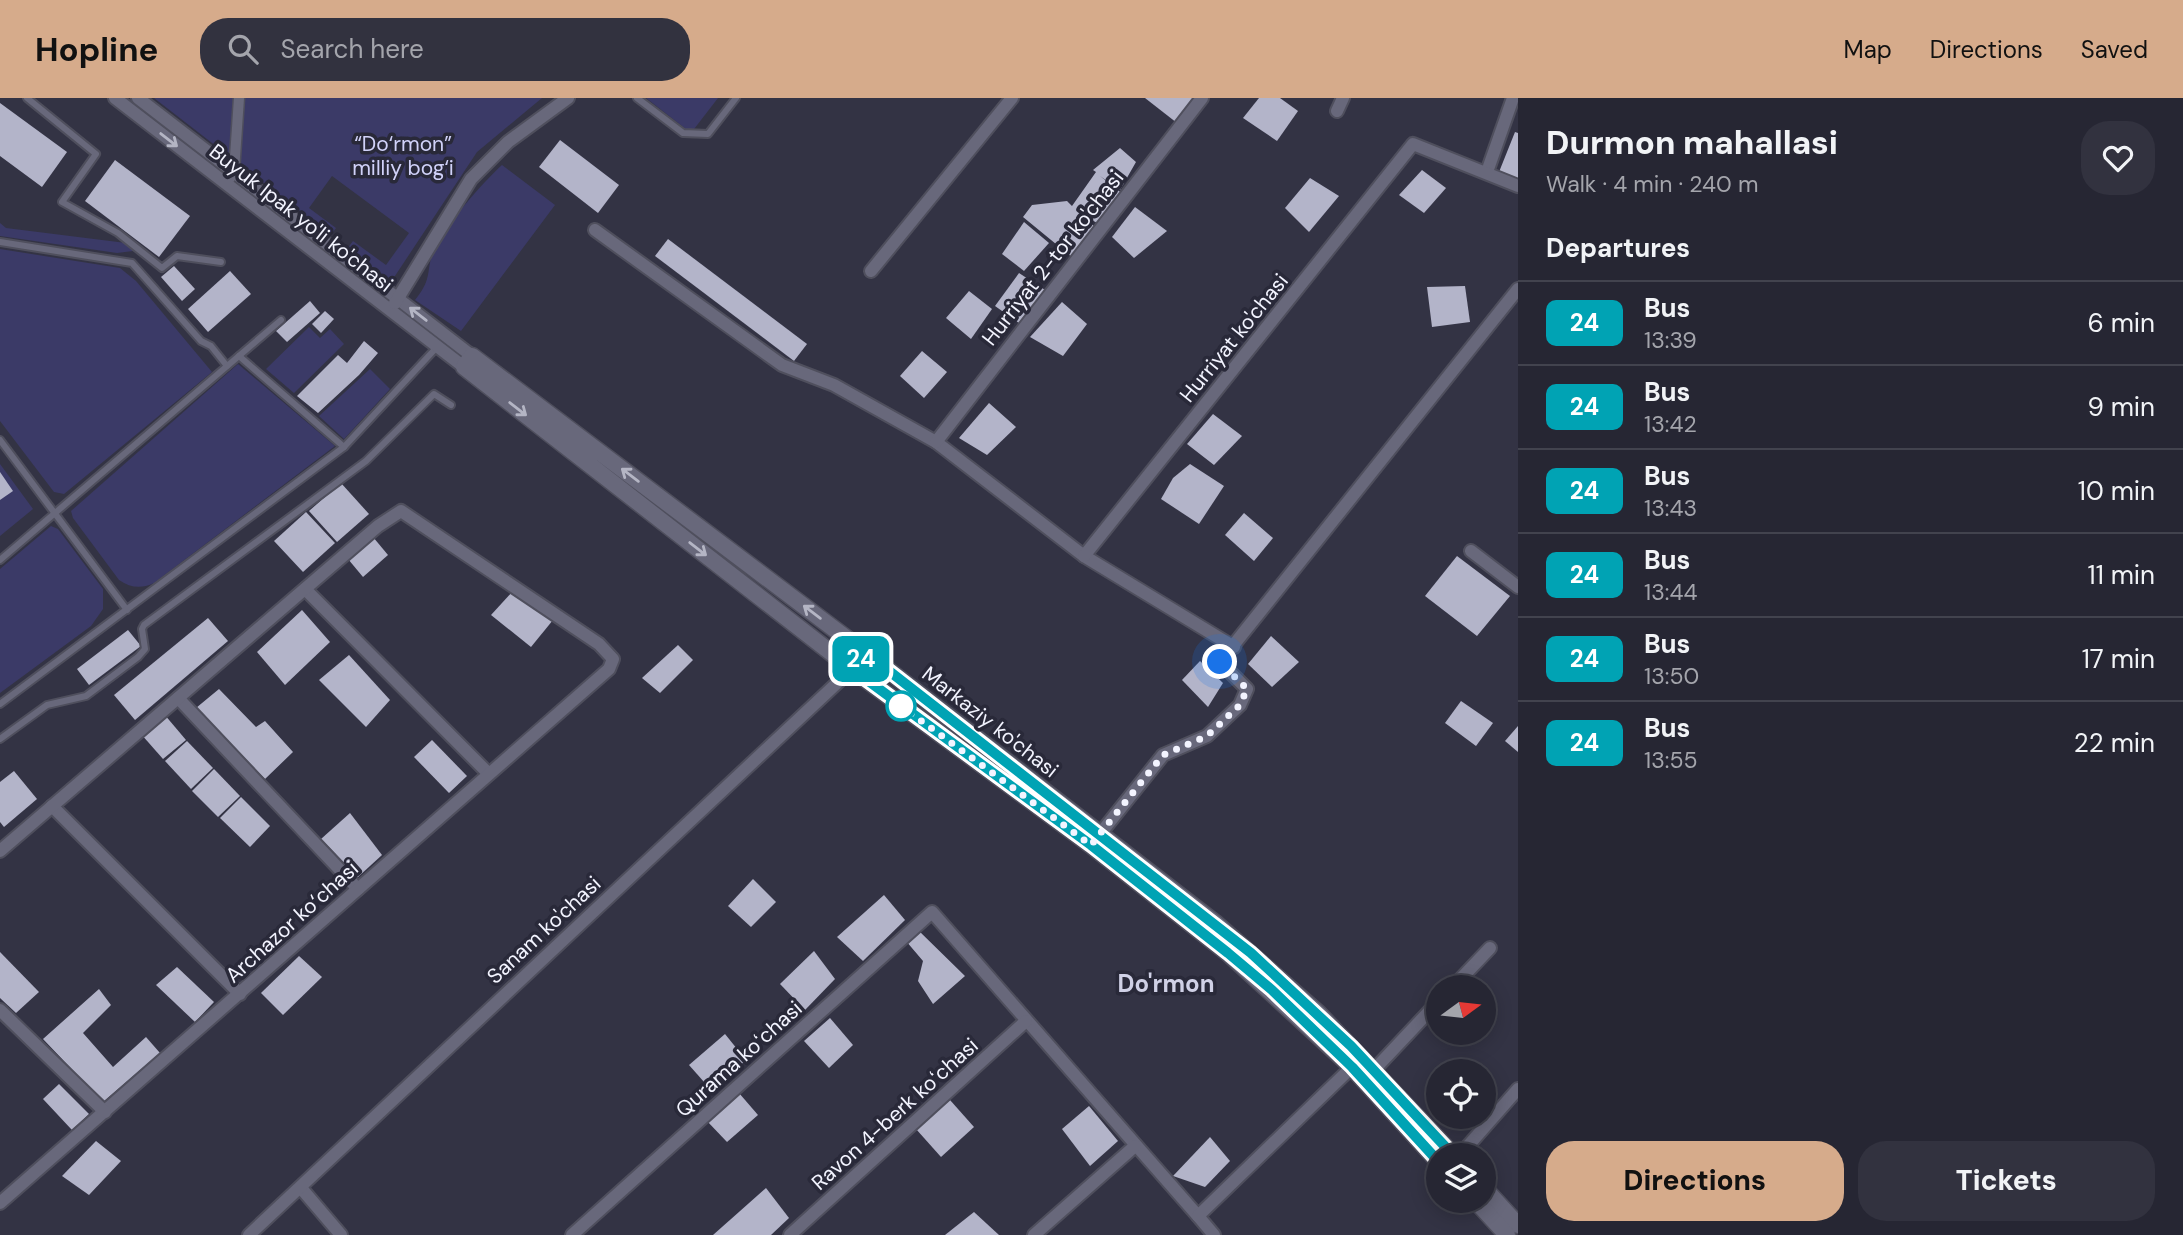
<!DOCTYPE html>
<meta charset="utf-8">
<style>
body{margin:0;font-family:"DM Sans",sans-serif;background:#32323f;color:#f1f3f6;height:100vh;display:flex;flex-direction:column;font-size:26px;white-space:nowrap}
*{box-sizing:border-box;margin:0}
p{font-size:23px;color:#a4a5ac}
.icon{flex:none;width:38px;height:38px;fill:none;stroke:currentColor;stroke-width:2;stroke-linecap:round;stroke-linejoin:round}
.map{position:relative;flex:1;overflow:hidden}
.drawer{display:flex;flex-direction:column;background:#262633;width:665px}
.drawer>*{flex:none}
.badge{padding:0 14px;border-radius:10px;font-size:24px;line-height:46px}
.needle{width:46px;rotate:75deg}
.fabs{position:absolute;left:1426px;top:877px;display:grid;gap:14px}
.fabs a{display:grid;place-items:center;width:70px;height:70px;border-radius:50%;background:#262633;box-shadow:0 4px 18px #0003,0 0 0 2px #42434e;font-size:35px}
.you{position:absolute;width:35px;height:35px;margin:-18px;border:5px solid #fff;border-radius:50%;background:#1a73e8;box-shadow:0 0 0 10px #1a73e833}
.map>.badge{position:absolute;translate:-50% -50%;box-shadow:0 0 0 4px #fff}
h2{padding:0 28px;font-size:26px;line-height:63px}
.round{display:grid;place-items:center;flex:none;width:74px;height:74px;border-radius:28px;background:#32323f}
.summary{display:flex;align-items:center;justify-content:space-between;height:119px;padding:0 28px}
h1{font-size:33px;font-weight:800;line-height:52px}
.primary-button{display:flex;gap:14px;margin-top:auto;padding:14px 28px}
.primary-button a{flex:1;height:80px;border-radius:28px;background:#d6ab8b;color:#111;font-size:28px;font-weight:800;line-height:80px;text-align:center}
.primary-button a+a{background:#32323f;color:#f1f3f6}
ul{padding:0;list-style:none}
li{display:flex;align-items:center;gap:21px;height:84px;padding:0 28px;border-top:2px solid #42434e}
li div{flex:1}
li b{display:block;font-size:26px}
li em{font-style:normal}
li .badge{min-width:77px;font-weight:700;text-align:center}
header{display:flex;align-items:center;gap:42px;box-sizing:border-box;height:98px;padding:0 35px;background:#d6ab8b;color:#111}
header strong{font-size:33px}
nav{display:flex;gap:38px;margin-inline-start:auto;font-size:24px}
.search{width:490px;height:63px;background:#32323f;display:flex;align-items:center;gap:18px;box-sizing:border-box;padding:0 24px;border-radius:28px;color:#a4a5ac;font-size:26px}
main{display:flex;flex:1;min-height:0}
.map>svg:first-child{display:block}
</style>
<header>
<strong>Hopline</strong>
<div class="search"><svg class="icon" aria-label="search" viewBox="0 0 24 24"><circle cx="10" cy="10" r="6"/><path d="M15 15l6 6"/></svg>Search here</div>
<nav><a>Map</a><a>Directions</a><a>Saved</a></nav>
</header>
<main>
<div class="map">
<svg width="1518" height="1137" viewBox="0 0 1518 1137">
<rect width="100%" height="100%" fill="#334"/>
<g fill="#3b3a67">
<polygon points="154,0 542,0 477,54 391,184 347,151 353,143 386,167 409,135 332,78 309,110 336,130 331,137"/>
<polygon points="646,0 718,0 691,35"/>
<path d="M 502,67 L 555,107 L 461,233 L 415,202 C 432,181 426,176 433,152 C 440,133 486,81 502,67 Z"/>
<polygon points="0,125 6,130 126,145 133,153 117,155 0,138"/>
<polygon points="0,151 120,170 136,183 212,274 64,396 54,394 0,323"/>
<polygon points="309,229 320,240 330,231 344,246 294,295 266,271"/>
<path d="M 238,266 L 335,348 L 154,485 C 141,491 131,490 119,482 L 73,420 L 71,413 Z"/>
<polygon points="370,271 390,291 344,341 319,318"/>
<polygon points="0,366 33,411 0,438"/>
<polygon points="51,428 58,431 103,491 103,511 91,528 0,595 0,471"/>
</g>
<g fill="#b3b4c9">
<polygon points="1145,0 1196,0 1177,25"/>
<polygon points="1259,0 1280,0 1298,13 1277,43 1243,20"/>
<polygon points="0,5 67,54 42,89 0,58"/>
<polygon points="1515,34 1518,35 1518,81 1499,74"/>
<polygon points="560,42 619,87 598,115 539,69"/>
<polygon points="1120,50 1136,64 1120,92 1100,78 1124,97 1099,126 1079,115 1095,129 1073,160 1023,119 1032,107 1067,103 1072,108 1096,74 1093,72"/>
<polygon points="115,62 190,118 159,159 85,103"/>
<polygon points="1422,72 1446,90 1424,115 1399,97"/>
<polygon points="1310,80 1339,98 1309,134 1285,110"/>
<polygon points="1135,109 1167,133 1134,160 1112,139"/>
<polygon points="1024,124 1049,145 1024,173 1002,156"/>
<polygon points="668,141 807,246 794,263 655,158"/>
<polygon points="174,168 195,191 182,203 161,179"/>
<polygon points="230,173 251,196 208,234 188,211"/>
<polygon points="1019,175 1045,192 1019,225 995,208"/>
<polygon points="1465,188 1470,224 1432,229 1427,189"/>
<polygon points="969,193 992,211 971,241 946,220"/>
<polygon points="310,203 320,215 287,244 276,233"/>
<polygon points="1062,204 1087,226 1063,258 1030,239"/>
<polygon points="325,213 334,221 321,235 312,226"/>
<polygon points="364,243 378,255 359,277 318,315 297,298 338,257 347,265"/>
<polygon points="922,253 947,274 924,300 900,278"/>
<polygon points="989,305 1016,329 987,357 959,340"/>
<polygon points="1213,316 1242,338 1214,367 1187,346"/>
<polygon points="1190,366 1224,388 1199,426 1161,401 1173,380"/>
<polygon points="0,374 13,393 0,402"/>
<polygon points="341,385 369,416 337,444 309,413"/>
<polygon points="306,414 335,445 303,474 274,443"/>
<polygon points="1244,415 1273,440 1254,463 1225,437"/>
<polygon points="373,439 388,457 363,479 348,461"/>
<polygon points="1457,458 1510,498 1477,538 1425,498"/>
<polygon points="514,492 553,522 531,549 491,517"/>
<polygon points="302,512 330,544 285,587 257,554"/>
<polygon points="208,520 228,543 135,622 114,597"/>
<polygon points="128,532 141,548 89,587 77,571"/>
<polygon points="1271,538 1299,564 1272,589 1248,566"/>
<polygon points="678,547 693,562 660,595 642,580"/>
<polygon points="349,557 390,602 366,629 319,582"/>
<polygon points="1200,563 1223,585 1208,609 1182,582"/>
<polygon points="219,591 256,629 265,623 293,654 265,681 196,610"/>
<polygon points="1461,603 1493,625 1476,648 1445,625"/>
<polygon points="164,616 186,642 163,661 141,636"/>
<polygon points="1518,628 1518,654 1505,643"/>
<polygon points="432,642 467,678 449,695 414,659"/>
<polygon points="187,643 213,670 191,691 165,663"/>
<polygon points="214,671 240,698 218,719 192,693"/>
<polygon points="14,673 37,701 4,729 0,724 0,684"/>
<polygon points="241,699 270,728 250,749 220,720"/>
<polygon points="350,715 382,757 358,779 321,741"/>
<polygon points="753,781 776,804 751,829 728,808"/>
<polygon points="884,797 905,822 863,863 837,839"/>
<polygon points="918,832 965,878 933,906 918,883 923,863 906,843"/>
<polygon points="814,853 835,881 805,912 780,886"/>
<polygon points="0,854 39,894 16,915 0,900"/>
<polygon points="299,858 322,879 283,917 261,895"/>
<polygon points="177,869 214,904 195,924 156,887"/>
<polygon points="99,891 111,907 83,935 113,969 146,939 160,955 103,1004 43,941"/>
<polygon points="830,920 853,947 829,970 804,943"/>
<polygon points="725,936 746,962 712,993 689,967"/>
<polygon points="1461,960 1473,973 1449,973"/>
<polygon points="59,986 89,1016 72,1032 43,1001"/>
<polygon points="739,995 758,1017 727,1044 706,1022"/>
<polygon points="950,1002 974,1029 941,1059 916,1031"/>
<polygon points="1484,1005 1491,1013 1474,1031 1462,1018 1484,1018"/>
<polygon points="1089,1008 1118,1043 1090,1068 1062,1031"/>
<polygon points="1210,1039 1230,1063 1205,1089 1173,1078"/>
<polygon points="96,1043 121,1063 89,1097 62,1078"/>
<polygon points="766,1090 789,1120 771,1137 713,1137"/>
<polygon points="974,1114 999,1137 945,1137"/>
</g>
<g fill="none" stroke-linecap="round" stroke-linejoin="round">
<defs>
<g id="service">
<polyline points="27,0 96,56 62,104 118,135 162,170 177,158 221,164"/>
<polyline points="637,0 683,35 708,36 736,0"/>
<polyline points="0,144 132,165 201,243 211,248 227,268"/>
<polyline points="239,258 344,349"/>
<polyline points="0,342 127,512"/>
<polyline points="0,462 281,222"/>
<polyline points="0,606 344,349 437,249"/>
<polyline points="0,641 47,607 86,598 138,559 145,551 142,531 144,527 366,363 434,296 451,307"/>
</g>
<polyline id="pedestrian" points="226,86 234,74 239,0"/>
<g id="minor">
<polyline points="115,0 464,269"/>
<polyline points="138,0 472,258"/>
<polyline points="1337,13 1343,0"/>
<polyline points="1487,74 1513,0"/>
<polyline points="595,132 782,267 834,287 936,344 1084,458 1234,549"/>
<polyline points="871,173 1012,0"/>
<polyline points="395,205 471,81 508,44 568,0"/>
<polyline points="936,344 1202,0"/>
<polyline points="1471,453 1518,489"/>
<polyline points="1084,458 1413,46 1518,88"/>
<polyline points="305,491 488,675"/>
<polyline points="178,600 358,791"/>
<polyline points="52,708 240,896"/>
<polyline points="1100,736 1163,657 1207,638 1240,607 1247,591 1220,564 1518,191"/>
<polyline points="0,753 378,428 401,413 599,546 613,561 609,571 0,1105"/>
<polyline points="1453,889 1490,850"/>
<polyline points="0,912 105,1014"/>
<polyline points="1374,972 1438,904"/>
<polyline points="1460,1057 1518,991"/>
<polyline points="301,1090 341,1137"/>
<polyline points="249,1137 852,571"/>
<polyline points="572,1137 932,814 1198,1118"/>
<polyline points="790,1137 1026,923"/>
<polyline points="1034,1137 1135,1048"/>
<polyline points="1214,1137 1198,1118 1352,969"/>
</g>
<g id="tertiary">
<polyline points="1438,1063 1352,969 1228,855 1091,747 852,571 464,269 472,258 866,555 1215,825 1319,916 1453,1057"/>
<polyline points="1484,1090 1518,1127"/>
<polyline points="1475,1102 1507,1137"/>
</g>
</defs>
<use href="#service" stroke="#4f4f5d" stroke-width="10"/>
<use href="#pedestrian" stroke="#4f4f5d" stroke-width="13"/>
<use href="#minor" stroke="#4f4f5d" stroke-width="16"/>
<use href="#tertiary" stroke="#4f4f5d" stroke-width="19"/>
<use href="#service" stroke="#68687b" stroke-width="6"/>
<use href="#pedestrian" stroke="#68687b" stroke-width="10"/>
<use href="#minor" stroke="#68687b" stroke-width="12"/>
<use href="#tertiary" stroke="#68687b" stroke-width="16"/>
</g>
<defs><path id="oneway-shaft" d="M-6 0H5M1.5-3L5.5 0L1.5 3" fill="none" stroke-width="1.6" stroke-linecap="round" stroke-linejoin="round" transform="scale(1.75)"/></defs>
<g stroke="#b4b5c4">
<use href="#oneway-shaft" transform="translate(169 42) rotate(38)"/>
<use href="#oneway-shaft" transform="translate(418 216) rotate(-142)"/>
<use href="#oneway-shaft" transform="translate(518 311) rotate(38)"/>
<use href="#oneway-shaft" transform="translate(630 377) rotate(-143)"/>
<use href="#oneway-shaft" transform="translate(698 451) rotate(38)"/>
<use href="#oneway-shaft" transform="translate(812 514) rotate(-143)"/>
</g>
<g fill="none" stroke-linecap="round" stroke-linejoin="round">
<defs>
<polyline id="line" points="1438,1063 1352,969 1272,892 1228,855 1091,747 852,571 866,555 1251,855 1351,948 1453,1057"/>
</defs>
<use href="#line" stroke="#fff" stroke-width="16"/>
<use href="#line" stroke="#00a3b4" stroke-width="10"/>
<polyline stroke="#f3f4ff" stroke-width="7" stroke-dasharray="0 12.6" points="901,608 1091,747 1163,657 1207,638 1240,607 1247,591 1220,564"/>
</g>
<circle fill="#fff" stroke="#00a3b4" stroke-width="3.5" cx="901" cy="608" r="14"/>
<g text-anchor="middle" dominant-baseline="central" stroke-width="7" stroke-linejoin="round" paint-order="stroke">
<g font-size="21" fill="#d1d2f9" stroke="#292939">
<text x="403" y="46">“Do‘rmon”<tspan x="403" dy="24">milliy bog‘i</tspan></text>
</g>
<g font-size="21" fill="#f3f4ff" stroke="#292939">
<text transform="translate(301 120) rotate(38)">Buyuk Ipak yo'li ko'chasi</text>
<text transform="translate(1053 160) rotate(-52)">Hurriyat 2-tor ko'chasi</text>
<text transform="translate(1234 240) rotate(-51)">Hurriyat ko'chasi</text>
<text transform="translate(990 624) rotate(38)">Markaziy ko'chasi</text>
<text transform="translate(292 824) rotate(-42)">Archazor ko‘chasi</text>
<text transform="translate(544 832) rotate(-43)">Sanam ko'chasi</text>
<text transform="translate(739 961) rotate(-42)">Qurama koʻchasi</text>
<text transform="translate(895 1016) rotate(-42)">Ravon 4-berk koʻchasi</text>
</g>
<g font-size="24" font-weight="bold" fill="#d0d1e6" stroke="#292939">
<text x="1166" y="885">Do'rmon</text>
</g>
</g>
</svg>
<div class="fabs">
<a><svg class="needle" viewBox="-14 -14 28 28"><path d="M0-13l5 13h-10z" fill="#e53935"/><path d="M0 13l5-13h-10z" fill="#a4a5ac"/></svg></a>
<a><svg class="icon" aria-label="locate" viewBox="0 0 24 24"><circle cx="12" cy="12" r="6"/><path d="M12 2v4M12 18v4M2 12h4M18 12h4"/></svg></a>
<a><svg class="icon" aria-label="layers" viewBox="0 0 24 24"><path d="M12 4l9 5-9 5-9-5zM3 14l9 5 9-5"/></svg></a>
</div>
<div class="you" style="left:1220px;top:564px"></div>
<b class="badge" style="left:861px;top:561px;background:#00a3b4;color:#fff">24</b>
</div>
<section class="drawer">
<div class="summary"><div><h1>Durmon mahallasi</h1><p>Walk · 4 min · 240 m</p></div><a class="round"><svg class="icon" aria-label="heart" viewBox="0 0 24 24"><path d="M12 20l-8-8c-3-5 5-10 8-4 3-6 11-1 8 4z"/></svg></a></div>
<h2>Departures</h2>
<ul>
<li><span class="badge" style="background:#00a3b4;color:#fff">24</span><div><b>Bus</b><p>13:39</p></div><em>6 min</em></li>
<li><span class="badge" style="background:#00a3b4;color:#fff">24</span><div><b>Bus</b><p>13:42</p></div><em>9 min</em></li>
<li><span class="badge" style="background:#00a3b4;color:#fff">24</span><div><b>Bus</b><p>13:43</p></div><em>10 min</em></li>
<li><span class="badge" style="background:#00a3b4;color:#fff">24</span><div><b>Bus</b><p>13:44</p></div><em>11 min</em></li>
<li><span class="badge" style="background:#00a3b4;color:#fff">24</span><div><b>Bus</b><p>13:50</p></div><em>17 min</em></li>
<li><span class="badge" style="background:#00a3b4;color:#fff">24</span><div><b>Bus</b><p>13:55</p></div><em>22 min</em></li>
</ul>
<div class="primary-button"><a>Directions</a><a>Tickets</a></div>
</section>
</main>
